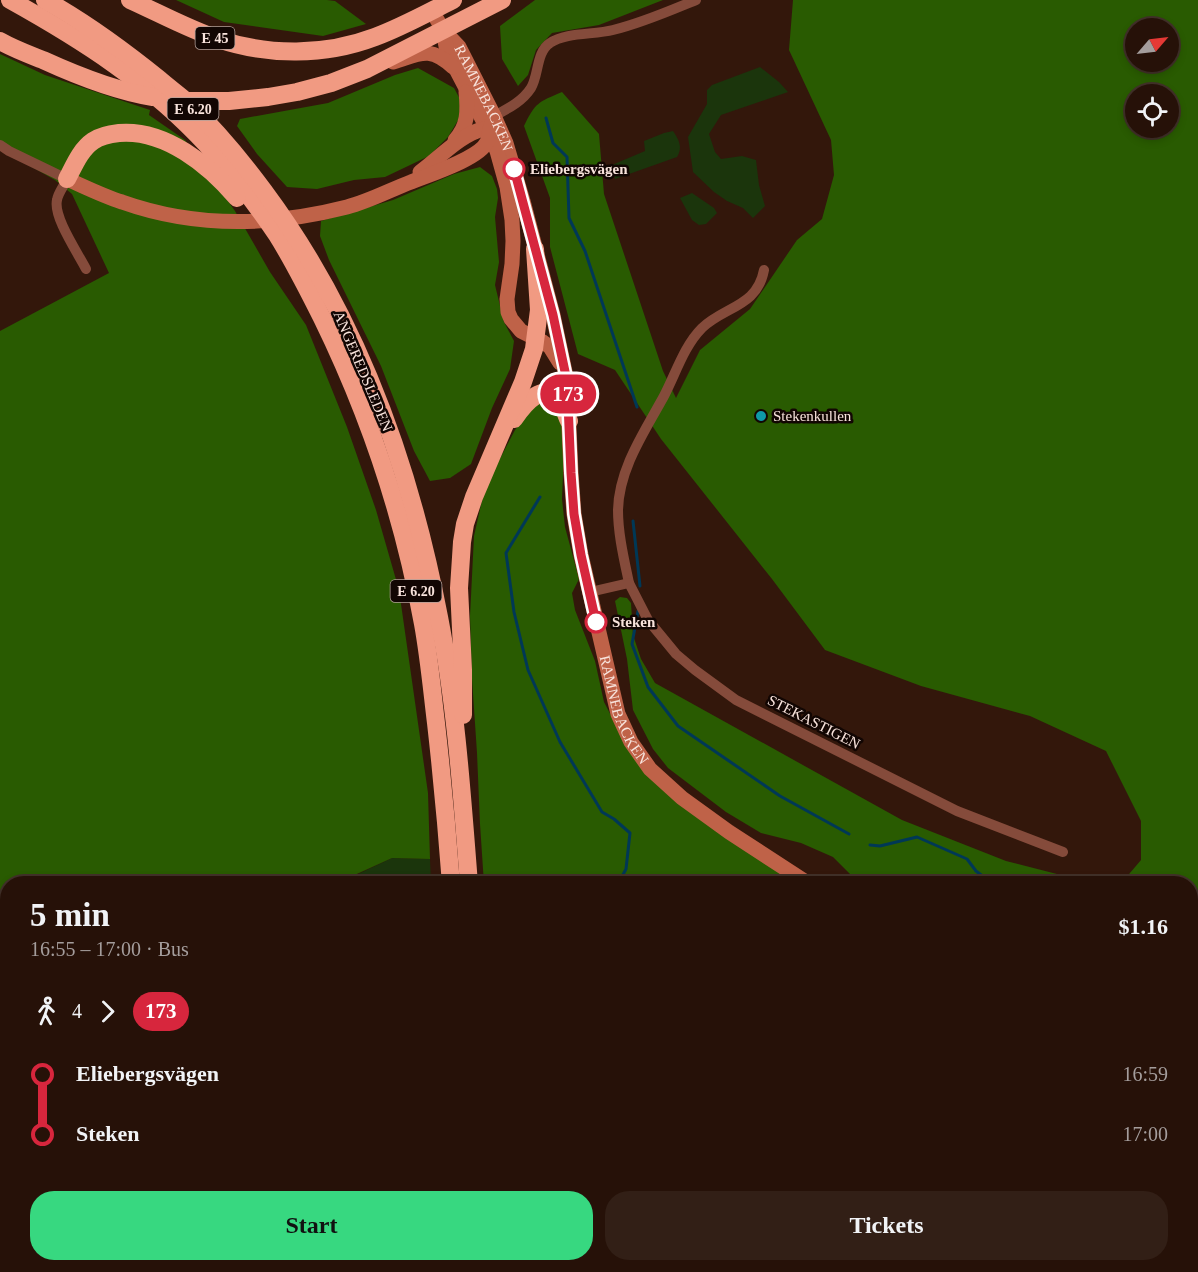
<!DOCTYPE html>
<meta charset="utf-8">
<style>
body{margin:0;font-family:"Times New Roman",serif;background:#321f16;color:#f1f3f6;height:100vh;display:flex;flex-direction:column;font-size:22px;white-space:nowrap}
*{box-sizing:border-box;margin:0}
p{font-size:20px;color:#a49d9c}
.icon{flex:none;width:33px;height:33px;fill:none;stroke:currentColor;stroke-width:2;stroke-linecap:round;stroke-linejoin:round}
.map{position:relative;flex:1;overflow:hidden}
.side{position:absolute;left:0px;top:876px;width:1198px;height:396px;display:flex;flex-direction:column;background:#261108;border-radius:24px 24px 0 0;box-shadow:0 3px 9px #0003,0 0 0 2px #423129}
.side>*{flex:none}
.badge{padding:0 12px;border-radius:20px;font-size:21px;line-height:39px}
.needle{width:39px;rotate:62deg}
.buttons{position:absolute;left:1125px;top:18px;display:grid;gap:12px}
.buttons a{display:grid;place-items:center;width:54px;height:54px;border-radius:50%;background:#261108;box-shadow:0 3px 9px #0003,0 0 0 2px #423129;font-size:30px}
.map>.badge{position:absolute;translate:-50% -50%;box-shadow:0 0 0 3px #fff}
.legs{display:flex;align-items:center;gap:9px;height:66px;padding:0 30px;font-size:20px}
.legs p{margin-inline-start:auto}
.summary{display:flex;align-items:center;justify-content:space-between;height:102px;padding:0 30px}
h1{font-size:33px;font-weight:700;line-height:45px}
.action{display:flex;gap:12px;margin-top:auto;padding:12px 30px}
.action a{flex:1;height:69px;border-radius:24px;background:#37d880;color:#111;font-size:24px;font-weight:700;line-height:69px;text-align:center}
.action a+a{background:#321f16;color:#f1f3f6}
ul{padding:0 30px;list-style:none}
li{display:flex;align-items:center;gap:21px;height:60px;font-size:22px}
li i{display:grid;place-items:center;width:9px;height:100%;margin:0 8px;background:currentColor}
li i::after{content:'';width:15px;height:15px;margin:-8px;border:4px solid;border-radius:50%;background:#261108}
li p{margin-inline-start:auto}
li:first-child i{background:linear-gradient(#0000 50%,currentColor 0)}
li:last-child i{background:linear-gradient(currentColor 50%,#0000 0)}
.map>svg:first-child{display:block}
</style>
<div class="map">
<svg width="1198" height="1272" viewBox="0 0 1198 1272">
<rect width="100%" height="100%" fill="#33170b"/>
<g fill="#1b350c">
<polygon points="760,67 779,82 788,92 721,115 709,134 715,152 721,159 742,156 756,160 759,185 765,206 753,218 743,208 727,201 714,192 693,172 688,137 707,104 707,90 712,85"/>
<path d="M 673,131 C 679,140 683,147 677,157 L 615,179 L 612,165 L 645,151 L 644,141 L 664,133 Z"/>
<polygon points="692,193 714,208 717,213 706,224 699,225 692,220 680,198"/>
<polygon points="392,858 430,859 431,883 337,884"/>
<polygon points="7,1034 7,1107 0,1110 0,1037"/>
<polygon points="981,1265 981,1264 1029,1265 1010,1272 959,1272"/>
</g>
<g fill="#295b01" fill-rule="evenodd">
<polygon points="176,0 327,0 335,1 366,24 323,36 224,22"/>
<polygon points="535,0 663,0 599,25 552,33 536,50 528,75 518,86 502,59 500,26"/>
<path d="M 793,0 L 1198,0 L 1198,930 L 1191,929 L 1191,884 L 859,883 L 833,857 L 801,843 L 761,833 L 726,812 L 668,768 L 653,749 L 633,710 L 627,659 L 615,601 L 620,597 L 627,598 L 631,603 L 633,635 L 641,659 L 655,683 L 902,820 L 1006,861 L 1092,883 L 1124,880 L 1141,860 L 1141,821 L 1106,751 L 1030,716 L 921,686 L 825,650 L 772,579 L 661,439 L 615,370 L 578,354 L 550,247 L 550,198 L 524,126 C 535,103 538,102 562,92 L 599,134 L 604,194 L 663,371 L 676,398 L 700,350 L 750,309 L 797,240 L 822,219 L 834,175 L 831,140 L 789,50 ZM 1136,28 L 1168,28 L 1168,62 L 1136,62 ZM 1136,94 L 1168,94 L 1168,128 L 1136,128 Z"/>
<polygon points="0,54 45,75 150,110 149,115 185,140 235,211 270,272 306,325 347,427 376,510 399,590 428,793 430,859 392,858 337,883 8,884 7,1034 0,1037 0,331 109,273 72,194 55,180 0,149"/>
<polygon points="418,68 454,88 461,101 460,117 448,137 429,156 385,177 354,180 317,189 287,187 257,154 237,126 240,119 328,103 395,75"/>
<polygon points="480,167 492,176 497,189 498,198 495,217 499,262 495,285 504,322 514,341 510,369 492,408 471,464 450,478 430,481 414,451 381,366 329,260 320,236 321,221 393,200 454,174"/>
<polygon points="546,401 556,406 565,427 562,499 565,527 579,579 572,593 575,610 595,661 604,702 631,754 790,880 791,883 484,884 480,824 477,753 472,679 470,616 474,536 485,487 515,430 531,407"/>
<polygon points="1191,956 1198,956 1198,1112 1191,1113"/>
<polygon points="7,1107 7,1257 0,1248 0,1110"/>
<polygon points="484,1264 487,1272 20,1272 14,1265"/>
<polygon points="540,1265 540,1264 832,1265 824,1272 544,1272"/>
</g>
<g fill="none" stroke-linecap="round" stroke-linejoin="round">
<g stroke="#003856" stroke-width="3">
<polyline points="546,118 553,143 567,157 569,218 585,251 637,407"/>
<polyline points="540,497 506,553 514,612 528,670 560,742 602,812 614,819 630,833 626,869 618,884"/>
<polyline points="633,521 640,586"/>
<polyline points="638,611 632,644 648,687 678,726 780,796 849,834"/>
<polyline points="870,845 880,846 917,837 967,859 976,871 993,884"/>
<polyline points="1191,1037 1198,1044"/>
<polyline points="371,1272 387,1264"/>
</g>
<g stroke="#854b3b" stroke-width="10">
<path d="M 494,116 C 507,109 522,102 531,88 C 539,75 536,52 550,43 C 566,32 594,35 613,30 C 642,23 669,11 696,0"/>
<path d="M 0,145 L 9,151 L 67,179 C 64,186 58,193 57,200 C 53,217 78,253 86,269"/>
<path d="M 629,583 C 624,559 618,534 618,510 C 619,468 645,431 664,396 C 676,373 684,346 702,328 C 725,306 757,307 764,270"/>
<polyline points="590,592 629,583 648,620 676,654 695,670 736,700 957,811 1063,852"/>
<polyline points="1160,1264 1166,1272"/>
<polyline points="1084,1272 1086,1264"/>
</g>
<g stroke="#bf6248" stroke-width="15">
<path id="s1" d="M 432,11 L 443,30 L 459,47 L 494,116 L 506,143 L 523,201 L 553,315 L 567,381 L 571,473 L 574,514 L 581,555 L 618,714 L 631,742 L 650,769 L 682,798 L 729,832 L 809,884"/>
<polyline points="443,30 447,52 489,132 497,151 507,187 512,220 513,241 512,264 507,299 508,312 511,319 521,331 543,342 550,347 560,363"/>
<path d="M 393,62 C 420,54 429,45 453,67"/>
<path d="M 455,140 C 468,126 468,111 466,92"/>
<path d="M 420,172 C 438,159 462,133 484,129 L 489,132"/>
<path d="M 67,179 C 85,187 103,196 122,202 C 195,228 273,226 347,207 C 370,201 390,190 411,182 C 428,175 479,159 487,142 C 489,139 488,137 489,134 C 490,128 492,122 494,116"/>
<polyline points="1191,1231 1198,1226"/>
<polyline points="1146,1272 1150,1264"/>
</g>
<g stroke="#f19a82" stroke-width="18">
<path d="M 10,0 C 82,40 151,84 207,145 C 232,173 256,204 277,235 C 294,262 308,290 322,318 C 369,414 404,519 423,624 C 429,657 432,690 436,723 C 442,776 447,830 451,884"/>
<path d="M 45,0 C 85,22 123,50 159,79 C 168,87 178,94 187,102 C 215,129 241,160 264,191 C 357,316 410,465 439,617 C 456,705 462,795 469,884"/>
<path d="M 130,0 C 159,13 188,29 218,39 C 268,56 325,56 375,37 C 402,27 427,13 453,0"/>
<path d="M 0,41 C 14,49 28,54 43,60 C 78,76 115,91 153,97"/>
<polyline points="180,101 229,101 268,97 297,92 331,83 367,69 502,0"/>
<path d="M 67,179 C 74,166 80,150 93,141 C 100,136 110,134 119,133 C 165,129 209,165 237,198"/>
<path d="M 514,419 C 524,404 545,378 561,403 C 565,409 566,415 569,421"/>
<polyline points="463,715 463,670 459,588 462,542 465,524 474,497 523,382 534,349 539,310 535,249"/>
<polyline points="503,1264 506,1272"/>
<polyline points="525,1264 527,1272"/>
</g>
</g>
<g fill="none" stroke-linecap="round" stroke-linejoin="round">
<defs>
<polyline id="line-1" points="514,169 553,315 567,381 571,473 574,514 581,555 596,622"/>
</defs>
<use href="#line-1" stroke="#fff" stroke-width="14"/>
<use href="#line-1" stroke="#d7263d" stroke-width="9"/>
</g>
<g fill="#fff" stroke="#d7263d" stroke-width="3">
<circle cx="514" cy="169" r="10"/>
<circle cx="596" cy="622" r="10"/>
</g>
<circle fill="#0f9aa8" stroke="#120603" stroke-width="2" cx="761" cy="416" r="6"/>
<g text-anchor="middle" dominant-baseline="central" stroke-width="5" stroke-linejoin="round" paint-order="stroke">
<g fill="#120603" stroke="#b3a19b" stroke-width="1.5">
<rect x="195.5" y="27" width="39" height="22" rx="4.5"/>
<rect x="167.5" y="98" width="51" height="22" rx="4.5"/>
<rect x="390.5" y="580" width="51" height="22" rx="4.5"/>
</g>
<g font-size="14" font-weight="bold" fill="#f8e3dc">
<text x="215" y="38">E 45</text>
<text x="193" y="109">E 6.20</text>
<text x="416" y="591">E 6.20</text>
</g>
<g font-size="15" fill="#f8e3dc" stroke="#120603">
<text stroke="none"><textPath href="#s1" startOffset="102">RAMNEBACKEN</textPath></text>
<text transform="translate(363 371) rotate(67)">ANGEREDSLEDEN</text>
<text stroke="none"><textPath href="#s1" startOffset="734">RAMNEBACKEN</textPath></text>
<text transform="translate(814 722) rotate(27)">STEKASTIGEN</text>
</g>
<g font-size="15" font-weight="bold" fill="#f8e3dc" stroke="#120603" text-anchor="start">
<text x="530" y="169">Eliebergsvägen</text>
<text x="612" y="622">Steken</text>
</g>
<g font-size="15" fill="#f8e3dc" stroke="#120603" text-anchor="start">
<text x="773" y="416">Stekenkullen</text>
</g>
</g>
</svg>
<div class="buttons">
<a><svg class="needle" viewBox="-14 -14 28 28"><path d="M0-13l5 13h-10z" fill="#e53935"/><path d="M0 13l5-13h-10z" fill="#a49d9c"/></svg></a>
<a><svg class="icon" aria-label="locate" viewBox="0 0 24 24"><circle cx="12" cy="12" r="6"/><path d="M12 2v4M12 18v4M2 12h4M18 12h4"/></svg></a>
</div>
<b class="badge" style="left:568px;top:394px;background:#d7263d;color:#fff">173</b>
<section class="side">
<div class="summary"><div><h1>5 min</h1><p>16:55 – 17:00 · Bus</p></div><b>$1.16</b></div>
<div class="legs"><svg class="icon" aria-label="walk" viewBox="0 0 24 24"><circle cx="13" cy="4" r="2"/><path d="M13 8l-2 6 4 7M11 14l-3 7M7 12l3-4h3l4 4"/></svg>4<svg class="icon" aria-label="forward" viewBox="0 0 24 24"><path d="M9 5l7 7-7 7"/></svg><b class="badge" style="background:#d7263d;color:#fff">173</b></div>
<ul>
<li><i style="color:#d7263d"></i><b>Eliebergsvägen</b><p>16:59</p></li>
<li><i style="color:#d7263d"></i><b>Steken</b><p>17:00</p></li>
</ul>
<div class="action"><a>Start</a><a>Tickets</a></div>
</section>
</div>
